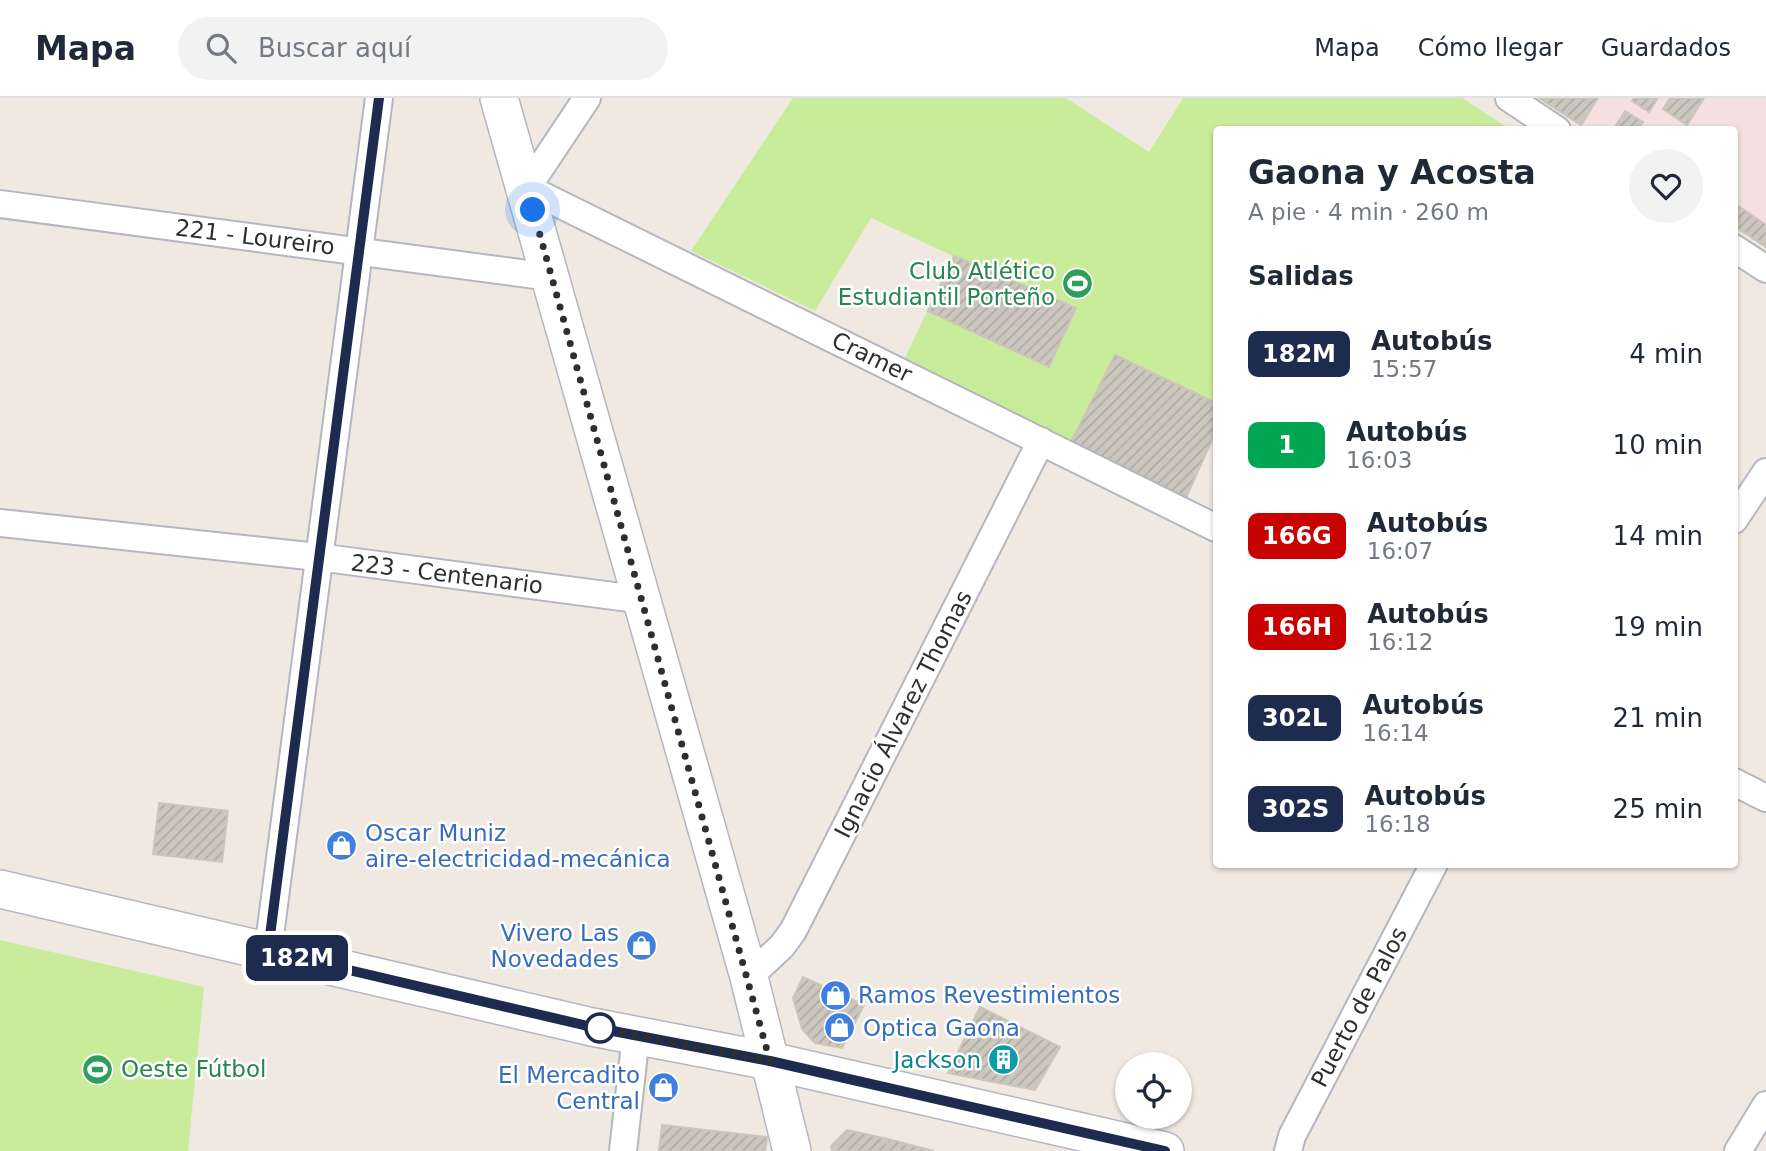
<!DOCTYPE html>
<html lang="es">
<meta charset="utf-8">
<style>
body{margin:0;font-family:"DejaVu Sans",sans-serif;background:#f2f2f3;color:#1f2937;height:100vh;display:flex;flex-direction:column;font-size:26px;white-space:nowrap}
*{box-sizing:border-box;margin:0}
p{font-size:23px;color:#747a83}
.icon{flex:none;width:38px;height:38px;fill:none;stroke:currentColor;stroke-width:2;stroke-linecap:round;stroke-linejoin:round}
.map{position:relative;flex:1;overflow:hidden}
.side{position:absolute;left:1213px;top:28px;width:525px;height:742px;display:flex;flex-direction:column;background:#fff;border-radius:7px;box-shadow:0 2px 5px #0004}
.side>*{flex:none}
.badge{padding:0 14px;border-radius:10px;font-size:24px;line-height:46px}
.tools{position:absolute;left:1115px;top:954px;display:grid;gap:14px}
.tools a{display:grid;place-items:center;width:77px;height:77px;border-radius:50%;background:#fff;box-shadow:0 2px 5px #0004;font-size:35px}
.you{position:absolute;width:35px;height:35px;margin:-18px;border:5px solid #fff;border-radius:50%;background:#1a73e8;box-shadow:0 0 0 10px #1a73e833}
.map>.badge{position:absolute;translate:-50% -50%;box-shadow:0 0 0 4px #fff}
h2{padding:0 35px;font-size:26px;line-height:63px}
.round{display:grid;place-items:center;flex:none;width:74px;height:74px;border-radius:37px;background:#f2f2f3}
.head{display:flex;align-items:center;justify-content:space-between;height:119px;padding:0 35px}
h1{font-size:33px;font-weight:700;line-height:52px}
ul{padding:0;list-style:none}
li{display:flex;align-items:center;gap:21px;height:91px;padding:0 35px}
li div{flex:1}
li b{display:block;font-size:26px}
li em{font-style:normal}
li .badge{min-width:77px;font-weight:700;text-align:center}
header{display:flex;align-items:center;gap:42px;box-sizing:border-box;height:98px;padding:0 35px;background:#fff;border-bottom:2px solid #e0e1e3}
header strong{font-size:33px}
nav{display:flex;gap:38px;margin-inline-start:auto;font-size:24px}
.search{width:490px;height:63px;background:#f2f2f3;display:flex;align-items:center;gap:18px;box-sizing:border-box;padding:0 24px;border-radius:38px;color:#747a83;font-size:26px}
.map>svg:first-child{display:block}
</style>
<header>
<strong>Mapa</strong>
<div class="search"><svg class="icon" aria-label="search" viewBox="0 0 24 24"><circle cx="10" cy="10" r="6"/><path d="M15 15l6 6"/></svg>Buscar aquí</div>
<nav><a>Mapa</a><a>Cómo llegar</a><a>Guardados</a></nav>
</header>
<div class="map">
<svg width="1766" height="1053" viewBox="0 0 1766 1053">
<defs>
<pattern id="building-hatch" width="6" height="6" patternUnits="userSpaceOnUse" patternTransform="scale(1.75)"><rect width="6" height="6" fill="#cbc7bf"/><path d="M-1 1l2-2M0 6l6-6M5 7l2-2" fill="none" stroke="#afaba4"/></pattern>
</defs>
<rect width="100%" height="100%" fill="#efe9e1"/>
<polygon fill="#f5dfe0" points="1539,0 1766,0 1766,149 1734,128 1734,32 1587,31"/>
<g fill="#c9ec9a">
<polygon points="793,0 1066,0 1149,54 1183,0 1462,0 1510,31 1216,32 1216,333 1185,402 905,260 953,158 871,120 815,213 691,153"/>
<polygon points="0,842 204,889 188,1053 0,1053"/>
</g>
<g fill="url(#building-hatch)" stroke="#cbc5ba" stroke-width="2">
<polygon points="1539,0 1598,0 1581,27"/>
<polygon points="1634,0 1658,0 1649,14 1632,3"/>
<polygon points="1670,0 1704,0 1687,27 1663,11"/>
<polygon points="1625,13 1643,24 1638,32 1613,32"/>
<polygon points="1734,105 1766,127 1766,149 1734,128"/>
<polygon points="954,158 1076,210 1049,269 928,213"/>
<polygon points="1115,257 1216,305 1216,333 1185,402 1071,344"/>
<polygon points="159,705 228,713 222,764 153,756"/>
<polygon points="803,879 864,907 842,950 815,945 802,931 793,900"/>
<polygon points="980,909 1060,949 1035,992 948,975"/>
<polygon points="662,1027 767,1039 765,1053 659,1053"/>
<polygon points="847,1032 888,1041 885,1053 832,1053 831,1048"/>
<polygon points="888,1041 934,1053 885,1053"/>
</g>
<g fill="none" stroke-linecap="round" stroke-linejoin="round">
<defs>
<g id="street">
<polyline points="587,0 527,90 1216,430"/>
<polyline points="1509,0 1557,32"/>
<polyline points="0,106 550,179"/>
<polyline points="1734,150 1766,171"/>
<polyline points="1734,422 1766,374"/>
<polyline points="0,425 318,459 644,502"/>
<polyline points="1734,684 1766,700"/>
<polyline points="268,853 379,0"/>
<polyline points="749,879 782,848 793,833 1041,343"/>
<polyline points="623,1053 636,937"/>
<polyline points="1288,1053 1292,1038 1434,766"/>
<polyline points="1738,1053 1766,1007"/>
</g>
<g id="secondary">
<polyline points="499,0 749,879 792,1053"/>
<polyline points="0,791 592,929 770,963 1165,1053"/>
</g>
</defs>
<use href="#street" stroke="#b4b7c1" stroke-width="30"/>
<use href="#secondary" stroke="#b4b7c1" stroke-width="40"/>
<use href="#street" stroke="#fff" stroke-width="26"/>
<use href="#secondary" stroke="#fff" stroke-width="37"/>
</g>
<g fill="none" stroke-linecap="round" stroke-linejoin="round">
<defs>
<polyline id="line" points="379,0 268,853 592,929 770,963 1165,1053"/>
</defs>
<use href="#line" stroke="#fff" stroke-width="16"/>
<use href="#line" stroke="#1d2b4f" stroke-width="10"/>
<polyline stroke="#2e2e2e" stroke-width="7" stroke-dasharray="0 12.6" points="533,112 770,963 592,929 600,930"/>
</g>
<defs>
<symbol id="stadium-disc" viewBox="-11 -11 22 22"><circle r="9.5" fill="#2e9e5b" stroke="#fff"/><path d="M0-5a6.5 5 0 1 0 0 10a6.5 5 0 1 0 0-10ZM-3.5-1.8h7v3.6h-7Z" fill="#fff"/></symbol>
<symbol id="shop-disc" viewBox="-11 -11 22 22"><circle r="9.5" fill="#3f7fe0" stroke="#fff"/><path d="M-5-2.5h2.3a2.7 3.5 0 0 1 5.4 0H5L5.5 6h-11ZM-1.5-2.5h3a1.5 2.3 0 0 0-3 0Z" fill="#fff"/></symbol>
<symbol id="building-disc" viewBox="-11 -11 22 22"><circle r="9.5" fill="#0f9aa8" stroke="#fff"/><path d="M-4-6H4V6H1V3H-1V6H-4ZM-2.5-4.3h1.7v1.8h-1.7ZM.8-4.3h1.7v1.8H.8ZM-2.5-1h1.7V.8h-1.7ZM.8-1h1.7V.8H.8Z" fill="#fff"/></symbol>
</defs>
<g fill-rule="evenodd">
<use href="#stadium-disc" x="1060" y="168" width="35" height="35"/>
<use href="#shop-disc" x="324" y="730" width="35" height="35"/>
<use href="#shop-disc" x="624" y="830" width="35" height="35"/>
<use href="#shop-disc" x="818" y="880" width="35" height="35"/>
<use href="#shop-disc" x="822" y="912" width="35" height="35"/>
<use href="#building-disc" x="986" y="944" width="35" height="35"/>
<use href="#stadium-disc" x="80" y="954" width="35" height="35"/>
<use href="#shop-disc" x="646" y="972" width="35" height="35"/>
</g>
<circle fill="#fff" stroke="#1d2b4f" stroke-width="3.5" cx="600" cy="930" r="14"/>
<g text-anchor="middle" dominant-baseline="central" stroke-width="5" stroke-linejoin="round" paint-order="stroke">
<g font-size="23" fill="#2e2e2e" stroke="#fff">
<text transform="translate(255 139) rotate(7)">221 - Loureiro</text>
<text transform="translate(872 259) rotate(26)">Cramer</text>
<text transform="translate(447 476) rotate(7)">223 - Centenario</text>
<text transform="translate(903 616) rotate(-63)">Ignacio Álvarez Thomas</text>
<text transform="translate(1359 909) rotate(-62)">Puerto de Palos</text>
</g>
<g font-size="23" fill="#27864d" stroke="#fff" text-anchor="end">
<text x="1055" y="173">Club Atlético<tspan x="1055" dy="26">Estudiantil Porteño</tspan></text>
<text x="121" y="971" text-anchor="start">Oeste Fútbol</text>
</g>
<g font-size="23" fill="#366cbe" stroke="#fff" text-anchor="start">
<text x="365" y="735">Oscar Muniz<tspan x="365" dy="26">aire-electricidad-mecánica</tspan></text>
<text x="619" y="835" text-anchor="end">Vivero Las<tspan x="619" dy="26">Novedades</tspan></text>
<text x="858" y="897">Ramos Revestimientos</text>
<text x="863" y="930">Optica Gaona</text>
<text x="640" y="977" text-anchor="end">El Mercadito<tspan x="640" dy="26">Central</tspan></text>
</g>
<g font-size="23" fill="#0d838f" stroke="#fff" text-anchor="end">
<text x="981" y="962">Jackson</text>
</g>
</g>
</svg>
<div class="tools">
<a><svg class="icon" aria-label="locate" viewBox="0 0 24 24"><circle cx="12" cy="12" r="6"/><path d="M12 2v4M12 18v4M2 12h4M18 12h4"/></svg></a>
</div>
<div class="you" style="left:533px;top:112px"></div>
<b class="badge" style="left:297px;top:860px;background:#1d2b4f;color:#fff">182M</b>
<section class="side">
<div class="head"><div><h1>Gaona y Acosta</h1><p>A pie · 4 min · 260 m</p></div><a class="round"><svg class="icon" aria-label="heart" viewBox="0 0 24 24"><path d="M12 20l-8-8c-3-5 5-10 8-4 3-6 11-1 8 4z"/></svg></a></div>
<h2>Salidas</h2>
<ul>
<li><span class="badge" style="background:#1d2b4f;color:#fff">182M</span><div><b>Autobús</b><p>15:57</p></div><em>4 min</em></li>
<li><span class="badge" style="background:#00a651;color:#fff">1</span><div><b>Autobús</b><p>16:03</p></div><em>10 min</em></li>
<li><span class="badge" style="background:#c70201;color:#fff">166G</span><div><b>Autobús</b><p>16:07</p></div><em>14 min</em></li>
<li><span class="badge" style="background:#c70201;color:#fff">166H</span><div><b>Autobús</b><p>16:12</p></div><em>19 min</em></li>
<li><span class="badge" style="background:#1d2b4f;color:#fff">302L</span><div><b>Autobús</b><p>16:14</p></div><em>21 min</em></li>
<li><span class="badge" style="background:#1d2b4f;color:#fff">302S</span><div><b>Autobús</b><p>16:18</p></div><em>25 min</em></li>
</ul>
</section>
</div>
